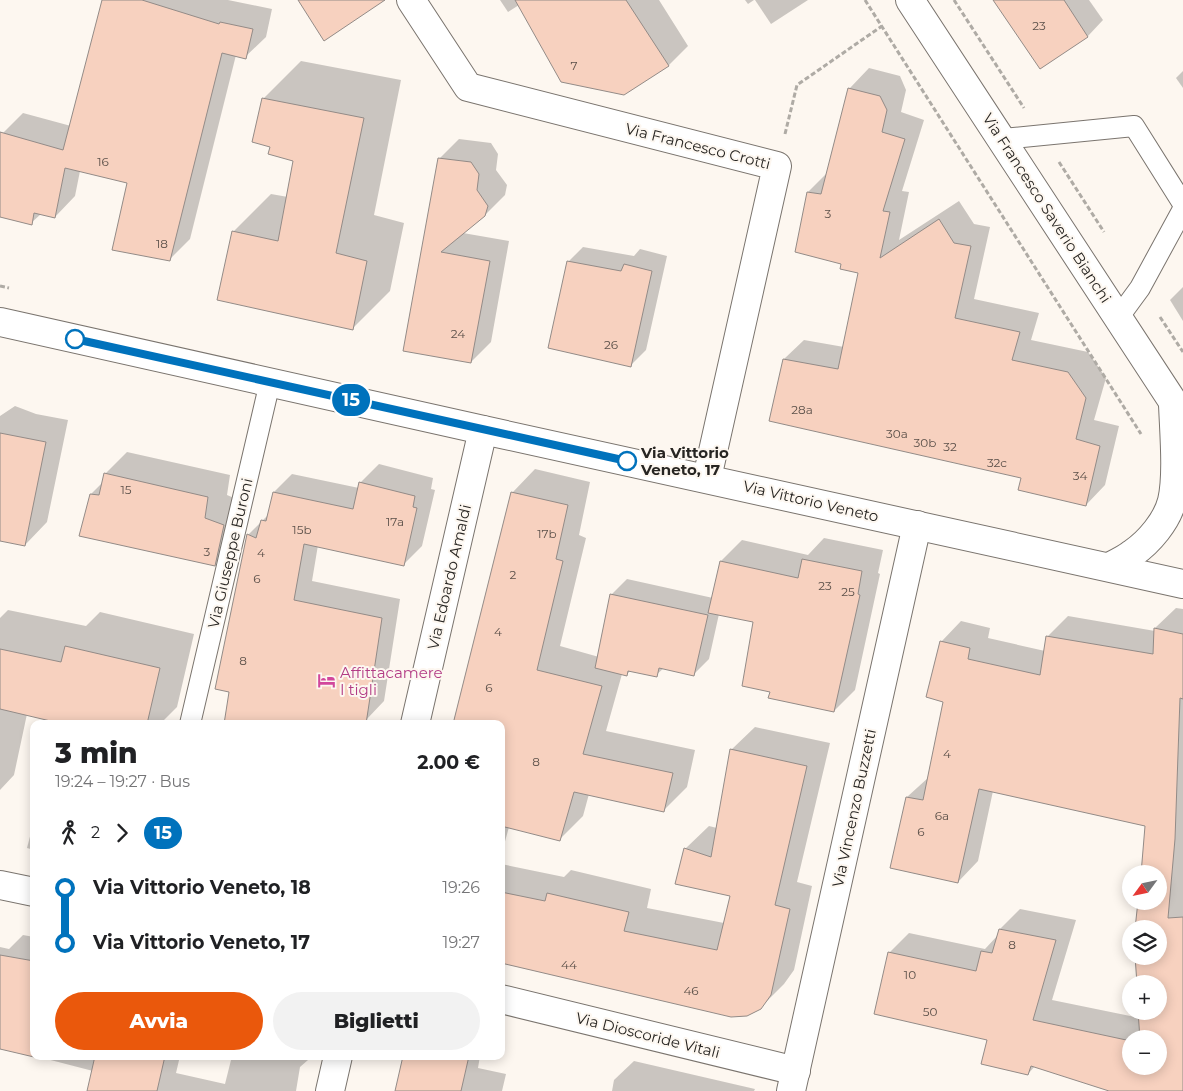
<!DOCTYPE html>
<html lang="it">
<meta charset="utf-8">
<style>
body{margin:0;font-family:Montserrat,sans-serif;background:#f2f2f2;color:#202124;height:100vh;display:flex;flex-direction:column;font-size:19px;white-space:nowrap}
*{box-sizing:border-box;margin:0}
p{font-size:16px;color:#757577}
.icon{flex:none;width:28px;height:28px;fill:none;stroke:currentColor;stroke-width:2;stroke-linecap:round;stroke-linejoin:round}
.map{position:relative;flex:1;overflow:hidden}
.side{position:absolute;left:30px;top:720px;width:475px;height:340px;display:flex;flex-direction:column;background:#fff;border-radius:10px;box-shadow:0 2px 12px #0003}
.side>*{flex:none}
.badge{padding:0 10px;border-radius:16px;font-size:18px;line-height:32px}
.needle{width:32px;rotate:237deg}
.controls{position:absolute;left:1122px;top:865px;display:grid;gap:10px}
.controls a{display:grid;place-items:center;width:45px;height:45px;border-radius:50%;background:#fff;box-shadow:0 2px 12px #0003;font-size:25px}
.map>.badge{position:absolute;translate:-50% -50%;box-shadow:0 0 0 2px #fff}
.legs{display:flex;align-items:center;gap:8px;height:55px;padding:0 25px;font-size:16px}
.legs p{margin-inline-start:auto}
.head{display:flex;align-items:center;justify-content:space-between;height:85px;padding:0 25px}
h1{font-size:28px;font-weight:800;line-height:38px}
.action{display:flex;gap:10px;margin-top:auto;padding:10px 25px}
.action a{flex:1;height:58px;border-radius:30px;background:#ea580c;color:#fff;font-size:20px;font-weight:800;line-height:58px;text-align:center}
.action a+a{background:#f2f2f2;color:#202124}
ul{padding:0 25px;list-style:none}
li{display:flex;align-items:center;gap:18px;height:55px;font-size:19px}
li i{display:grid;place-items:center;width:8px;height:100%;margin:0 6px;background:currentColor}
li i::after{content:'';width:12px;height:12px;margin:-6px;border:4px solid;border-radius:50%;background:#fff}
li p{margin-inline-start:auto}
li:first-child i{background:linear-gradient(#0000 50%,currentColor 0)}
li:last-child i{background:linear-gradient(currentColor 50%,#0000 0)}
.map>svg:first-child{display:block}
</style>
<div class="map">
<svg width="1183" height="1091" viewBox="0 0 1183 1091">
<rect width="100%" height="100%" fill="#fdf7f0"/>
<g fill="#0003" fill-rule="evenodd">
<polygon points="103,0 228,0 272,9 266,37 245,57 236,55 190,239 169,260 129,182 80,171 75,196 55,217 41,214 31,223 0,140 3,133 23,113 71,126"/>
<polygon points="500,0 659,0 688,46 669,65 624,93 519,5 508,12"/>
<polygon points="745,0 754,0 748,4"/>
<polygon points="755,0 808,0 771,24"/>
<polygon points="994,0 1089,0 1103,20 1088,36 1040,67"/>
<polygon points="301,61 401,80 374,215 404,223 390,291 352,329 233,232 271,194 288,197 295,160 271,146 263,99"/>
<polygon points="869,68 900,76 906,90 901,112 924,120 902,191 909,192 899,240 959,201 974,224 990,227 974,299 1039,313 1031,340 1088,352 1106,378 1094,420 1119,426 1105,485 1086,505 1022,477 784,359 804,340 844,347 859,272 808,192 827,173 850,88"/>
<polygon points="1183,71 1183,88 1176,78"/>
<polygon points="459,139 491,143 498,154 496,170 507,185 505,195 484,216 463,233 509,241 491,342 471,362 404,350 440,158"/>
<polygon points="583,247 634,256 640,249 667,256 646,350 630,366 568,262"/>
<polygon points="1183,287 1183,321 1170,300"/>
<polygon points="15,406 36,414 68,420 47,522 25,545 0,540 0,416"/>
<polygon points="127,452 230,475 227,495 246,503 237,542 214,565 91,494 103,482 105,474"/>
<polygon points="379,464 433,478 431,489 435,490 422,546 404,564 318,545 312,581 400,599 384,701 366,720 216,688 248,535 269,514 274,492 292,474 359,488 360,483"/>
<polygon points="535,469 590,482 579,535 586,538 560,646 599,657 611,595 627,579 713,598 721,561 742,540 808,555 824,538 883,550 878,573 880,574 855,690 834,711 771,691 754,621 719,614 709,659 694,674 664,668 656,675 631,670 626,675 622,674 606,731 695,750 687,787 664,810 589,794 583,816 560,839 509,827 501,856 501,724 512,493"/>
<path d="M 1176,608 L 1183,609 L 1183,1091 L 1113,1091 L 1035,1066 L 1028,1074 L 889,953 L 909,933 L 985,949 L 998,935 L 1000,929 L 1020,909 L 1076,920 L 1052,1000 L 1140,1018 L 1159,1011 L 1159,874 L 1146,826 L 993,791 L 978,861 L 958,882 L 907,797 L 929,777 L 945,701 L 941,642 L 961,621 L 990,628 L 988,638 L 1045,651 L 1048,636 L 1068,616 L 1155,631 L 1155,628 ZM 1131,1039 L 1159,1039 L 1159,1066 L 1131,1066 Z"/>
<polygon points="8,610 86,626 100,612 194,634 177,707 160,724 68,724 27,714 14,775 0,790 0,618"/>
<polygon points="755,727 830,743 797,882 812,886 794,970 784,984 760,1008 753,1013 739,1017 501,962 501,864 564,877 571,870 651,889 647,908 724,923 731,895 685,849 709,826 717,828 731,750"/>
<polygon points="34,821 34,850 27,848"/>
<polygon points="23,935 34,937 34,1056 0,1047 0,947 9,949"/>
<polygon points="35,1056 180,1056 176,1073 225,1084 232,1056 308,1056 308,1060 300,1067 296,1091 88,1091 93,1071"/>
<polygon points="404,1056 480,1056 478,1068 506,1074 502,1091 396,1091"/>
<polygon points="634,1061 755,1089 754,1091 612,1091 614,1080"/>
</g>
<g fill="#f7d1bf" stroke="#938b87">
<polygon points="102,0 142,0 219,24 220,22 253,29 246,59 222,53 170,261 112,250 127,183 65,168 55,218 34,213 32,225 0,217 0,132 63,150"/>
<polygon points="298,0 385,0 324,41"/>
<polygon points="515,0 626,0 669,66 624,95 561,82"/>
<polygon points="993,0 1064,0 1088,37 1040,69"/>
<polygon points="848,88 880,96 887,110 882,132 905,139 883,211 890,212 880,258 939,219 954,243 971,246 955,318 1020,332 1012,360 1068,372 1086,398 1076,439 1100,446 1086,506 1018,490 1021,478 769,421 783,359 838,369 858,273 840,269 841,264 795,252 807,192 821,194"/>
<polygon points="262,98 364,118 336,253 367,261 353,330 217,300 232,231 278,241 293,161 268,154 270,147 252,142"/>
<polygon points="438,158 471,162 479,174 477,190 488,206 485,216 441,252 490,261 471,363 403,351"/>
<polygon points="567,261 621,271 624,264 652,271 631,367 548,348"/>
<polygon points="0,433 46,442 25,546 0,541"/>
<polygon points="104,473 208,497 205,518 224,525 215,566 79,536 90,494 99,495"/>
<polygon points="359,482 415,496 413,507 417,508 404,566 304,544 294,600 382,618 366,724 224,724 229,692 215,689 247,534 256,538 261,520 266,521 273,492 353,509"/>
<polygon points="511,492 568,505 556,559 563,561 537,670 602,686 583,754 673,773 664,812 574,792 560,841 501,826 501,724 453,724"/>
<polygon points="802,559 862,571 858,594 860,595 834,712 768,698 770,692 742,686 753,622 708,613 720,561 798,578"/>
<polygon points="610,594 708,615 694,676 659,668 657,677 628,671 627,676 595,668"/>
<polygon points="1154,628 1183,634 1183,699 1180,698 1175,839 1168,918 1183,917 1183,1091 1109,1091 1031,1066 1028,1075 981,1064 987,1040 874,1014 888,952 976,971 981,951 992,953 999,929 1056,940 1033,1020 1131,1041 1131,1066 1159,1066 1159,1039 1140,1039 1138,1011 1159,1011 1159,984 1137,984 1135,956 1159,956 1159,929 1135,929 1138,901 1159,901 1159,874 1141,874 1145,826 979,789 958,883 890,868 906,797 923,800 943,702 926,697 940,641 970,648 968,659 1040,675 1046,636 1153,654"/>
<polygon points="65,646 160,668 147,724 63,724 0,709 0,649 61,662"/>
<polygon points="730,749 807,766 775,905 790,909 771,995 761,1009 747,1016 731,1017 501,963 501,892 545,901 547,893 629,912 624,931 717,950 730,896 675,884 684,848 711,857"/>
<polygon points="0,955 34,961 34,1057 0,1049"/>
<polygon points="95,1056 165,1056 157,1091 87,1091"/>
<polygon points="403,1056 469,1056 461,1091 395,1091"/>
</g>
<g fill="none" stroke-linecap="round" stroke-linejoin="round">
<defs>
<g id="service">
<polyline points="1003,139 1134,126 1183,204"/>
<polyline points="1118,318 1140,288 1183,209"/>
<polyline points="190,724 270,382"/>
</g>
<g id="minor">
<polyline points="411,0 468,87 777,166 707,478"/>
<polyline points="415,724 483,430"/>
<polyline points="0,885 34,892"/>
<polyline points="501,999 796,1071"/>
<polyline points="330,1091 338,1056"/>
<polyline points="791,1091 917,525"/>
</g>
<g id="secondary">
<polyline points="910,0 1183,417"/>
<polyline points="0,322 483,430 1183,584"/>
<path d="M 1109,567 C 1117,563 1126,559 1133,553 C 1149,542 1167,521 1172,501 C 1178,475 1174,432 1173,404"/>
</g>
</defs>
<use href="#service" stroke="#7a746e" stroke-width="22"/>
<use href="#minor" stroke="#7a746e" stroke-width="30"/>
<use href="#secondary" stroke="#7a746e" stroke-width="30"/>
<g stroke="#afaba5" stroke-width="3" stroke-dasharray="5 2.5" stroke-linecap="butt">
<polyline points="865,0 1141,434"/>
<polyline points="954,0 1024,108"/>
<polyline points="785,134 797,85 882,26"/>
<polyline points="1059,162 1104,232"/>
<polyline points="0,286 9,288"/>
<polyline points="1160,317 1183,352"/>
</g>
<use href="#service" stroke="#fff" stroke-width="20"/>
<use href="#minor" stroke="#fff" stroke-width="28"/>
<use href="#secondary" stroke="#fff" stroke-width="28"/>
</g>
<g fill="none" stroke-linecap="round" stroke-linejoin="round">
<defs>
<polyline id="line-1" points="75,339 627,461"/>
</defs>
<use href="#line-1" stroke="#fff" stroke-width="11"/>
<use href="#line-1" stroke="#0072bc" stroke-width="8"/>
</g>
<defs>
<symbol id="hotel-bare" viewBox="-9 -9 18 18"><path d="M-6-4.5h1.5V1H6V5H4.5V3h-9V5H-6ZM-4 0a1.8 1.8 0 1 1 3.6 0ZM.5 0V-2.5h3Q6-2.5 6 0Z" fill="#d1479c" stroke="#fdf7f0" stroke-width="2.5" paint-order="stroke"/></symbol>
</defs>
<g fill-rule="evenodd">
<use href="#hotel-bare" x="314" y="668" width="25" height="25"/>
</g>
<g fill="#fff" stroke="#0072bc" stroke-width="2.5">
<circle cx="75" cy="339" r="9"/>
<circle cx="627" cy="461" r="9"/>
</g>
<g text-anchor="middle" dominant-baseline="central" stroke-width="4" stroke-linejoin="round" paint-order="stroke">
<g font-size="12" fill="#5b5049">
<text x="1039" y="25">23</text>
<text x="574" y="65">7</text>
<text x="103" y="161">16</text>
<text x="828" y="213">3</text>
<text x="162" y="243">18</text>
<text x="458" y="333">24</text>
<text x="611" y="344">26</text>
<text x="802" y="409">28a</text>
<text x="897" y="433">30a</text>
<text x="925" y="442">30b</text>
<text x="950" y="446">32</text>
<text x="997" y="462">32c</text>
<text x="1080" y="475">34</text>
<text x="126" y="489">15</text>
<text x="395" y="521">17a</text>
<text x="302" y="529">15b</text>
<text x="547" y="533">17b</text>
<text x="207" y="551">3</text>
<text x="261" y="552">4</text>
<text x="513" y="574">2</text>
<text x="257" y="578">6</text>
<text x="825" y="585">23</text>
<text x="848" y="591">25</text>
<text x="498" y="631">4</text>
<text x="243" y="660">8</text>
<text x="489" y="687">6</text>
<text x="947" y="753">4</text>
<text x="536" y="761">8</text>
<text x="942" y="815">6a</text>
<text x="921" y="831">6</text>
<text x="1012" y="944">8</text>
<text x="569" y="964">44</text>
<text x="910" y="974">10</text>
<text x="691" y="990">46</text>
<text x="930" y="1011">50</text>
</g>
<g font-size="15" fill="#272522" stroke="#fdf7f0">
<text transform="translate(698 146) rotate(14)">Via Francesco Crotti</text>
<text transform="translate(1047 208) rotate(57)">Via Francesco Saverio Bianchi</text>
<text transform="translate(811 501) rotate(13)">Via Vittorio Veneto</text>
<text transform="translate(230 553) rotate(-77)">Via Giuseppe Buroni</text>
<text transform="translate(449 577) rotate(-77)">Via Edoardo Amaldi</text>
<text transform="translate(854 808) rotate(-78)">Via Vincenzo Buzzetti</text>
<text transform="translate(648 1035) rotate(14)">Via Dioscoride Vitali</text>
</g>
<g font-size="15" font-weight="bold" fill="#272522" stroke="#fdf7f0" text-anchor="start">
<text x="641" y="452">Via Vittorio<tspan x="641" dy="17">Veneto, 17</tspan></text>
</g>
<g font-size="15" fill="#b23c85" stroke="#fdf7f0" text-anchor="start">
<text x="340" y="672">Affittacamere<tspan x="340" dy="17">I tigli</tspan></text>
</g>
</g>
</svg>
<div class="controls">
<a><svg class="needle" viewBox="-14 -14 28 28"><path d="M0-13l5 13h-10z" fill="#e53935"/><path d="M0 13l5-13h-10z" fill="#757577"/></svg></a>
<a><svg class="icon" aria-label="layers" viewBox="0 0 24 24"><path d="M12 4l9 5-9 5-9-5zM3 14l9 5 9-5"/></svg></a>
<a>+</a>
<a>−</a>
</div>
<b class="badge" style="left:351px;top:400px;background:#0072bc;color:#fff">15</b>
<section class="side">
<div class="head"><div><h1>3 min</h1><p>19:24 – 19:27 · Bus</p></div><b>2.00 €</b></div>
<div class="legs"><svg class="icon" aria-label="walk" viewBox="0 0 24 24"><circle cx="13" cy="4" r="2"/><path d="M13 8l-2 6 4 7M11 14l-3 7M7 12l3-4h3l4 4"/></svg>2<svg class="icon" aria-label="forward" viewBox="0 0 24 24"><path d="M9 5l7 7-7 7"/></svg><b class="badge" style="background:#0072bc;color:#fff">15</b></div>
<ul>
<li><i style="color:#0072bc"></i><b>Via Vittorio Veneto, 18</b><p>19:26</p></li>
<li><i style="color:#0072bc"></i><b>Via Vittorio Veneto, 17</b><p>19:27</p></li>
</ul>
<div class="action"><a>Avvia</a><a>Biglietti</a></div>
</section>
</div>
